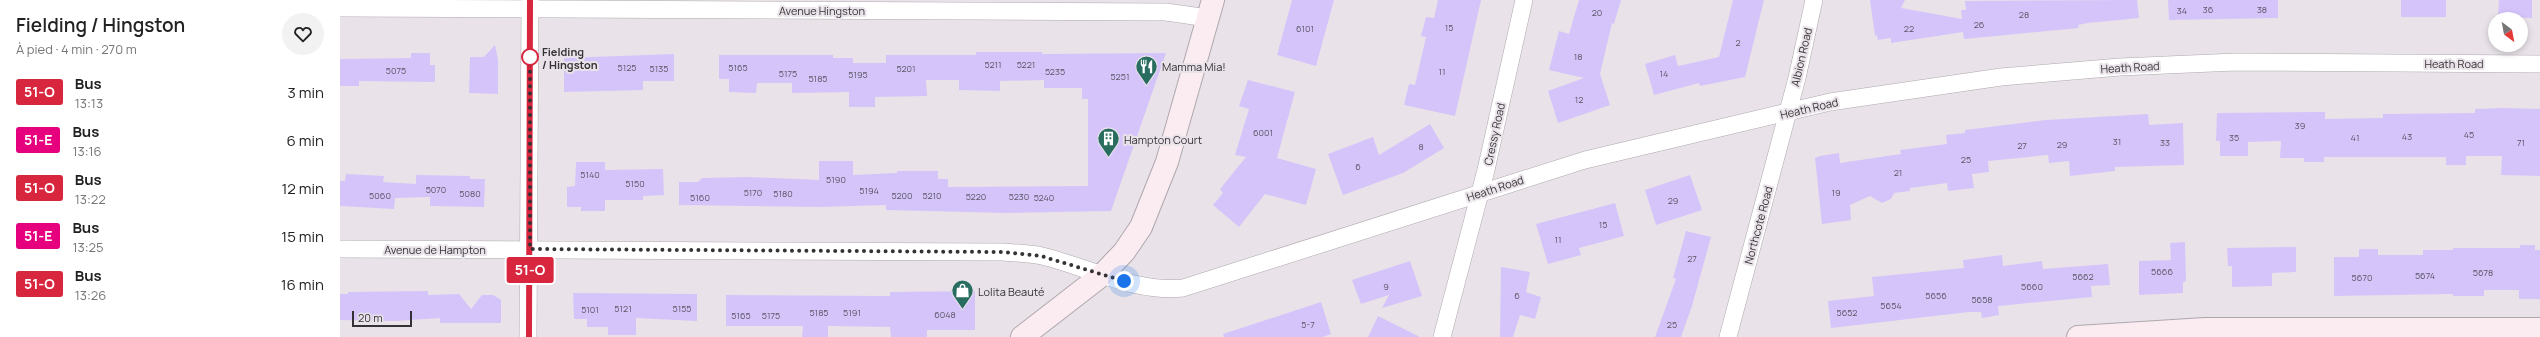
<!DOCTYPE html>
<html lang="fr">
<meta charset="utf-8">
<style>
body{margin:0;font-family:Manrope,sans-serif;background:#f2f2f2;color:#222;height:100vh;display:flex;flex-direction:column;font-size:15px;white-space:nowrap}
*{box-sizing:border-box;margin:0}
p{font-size:13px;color:#767676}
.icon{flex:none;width:22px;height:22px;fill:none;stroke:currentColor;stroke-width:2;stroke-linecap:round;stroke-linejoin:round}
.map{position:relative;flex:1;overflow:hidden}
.sheet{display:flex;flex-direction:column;background:#fff;width:340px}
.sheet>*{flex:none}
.badge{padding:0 8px;border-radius:3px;font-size:14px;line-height:26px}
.needle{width:26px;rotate:148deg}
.fabs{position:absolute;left:2148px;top:12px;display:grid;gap:8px}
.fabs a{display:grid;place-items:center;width:40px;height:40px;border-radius:50%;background:#fff;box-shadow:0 2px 6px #0003;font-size:20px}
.scale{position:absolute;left:12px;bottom:10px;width:60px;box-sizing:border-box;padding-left:4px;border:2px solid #343234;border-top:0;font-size:11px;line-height:14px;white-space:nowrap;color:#343234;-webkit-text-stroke:3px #e9e3e9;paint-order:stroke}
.you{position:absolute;width:20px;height:20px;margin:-10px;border:3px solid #fff;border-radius:50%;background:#1a73e8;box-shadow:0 0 0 6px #1a73e833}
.map>.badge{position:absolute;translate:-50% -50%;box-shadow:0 0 0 2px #fff}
.round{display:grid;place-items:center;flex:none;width:42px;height:42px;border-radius:21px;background:#f2f2f2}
.headline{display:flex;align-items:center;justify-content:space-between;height:68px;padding:0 16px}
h1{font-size:19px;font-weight:600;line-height:30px}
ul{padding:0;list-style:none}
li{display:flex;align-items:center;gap:12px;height:48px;padding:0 16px}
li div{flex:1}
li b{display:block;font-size:15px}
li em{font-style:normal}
li .badge{min-width:44px;font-weight:700;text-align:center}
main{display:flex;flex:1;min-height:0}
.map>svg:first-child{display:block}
</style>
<main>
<section class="sheet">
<div class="headline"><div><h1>Fielding / Hingston</h1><p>À pied · 4 min · 270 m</p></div><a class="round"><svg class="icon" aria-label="heart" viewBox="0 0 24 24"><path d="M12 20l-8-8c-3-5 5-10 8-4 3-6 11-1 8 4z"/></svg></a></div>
<ul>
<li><span class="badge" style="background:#d7263d;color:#fff">51-O</span><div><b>Bus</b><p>13:13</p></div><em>3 min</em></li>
<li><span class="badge" style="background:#e6007e;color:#fff">51-E</span><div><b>Bus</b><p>13:16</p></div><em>6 min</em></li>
<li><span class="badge" style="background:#d7263d;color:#fff">51-O</span><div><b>Bus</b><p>13:22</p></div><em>12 min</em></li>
<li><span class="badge" style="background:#e6007e;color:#fff">51-E</span><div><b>Bus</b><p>13:25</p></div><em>15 min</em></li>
<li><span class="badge" style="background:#d7263d;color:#fff">51-O</span><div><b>Bus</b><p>13:26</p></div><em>16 min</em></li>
</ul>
</section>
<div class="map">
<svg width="2200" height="337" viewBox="0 0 2200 337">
<rect width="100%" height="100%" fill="#e9e3e9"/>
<g fill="#d5c4fa">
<polygon points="952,0 994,0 976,66 937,55"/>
<polygon points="1098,0 1141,0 1115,116 1064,105 1069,84 1075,85 1086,37 1081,36 1086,17 1094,18"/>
<polygon points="1239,0 1281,0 1274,24 1272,23 1260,74 1270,105 1218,123 1208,91 1244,78 1209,70 1219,31 1229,34"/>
<polygon points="1393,0 1424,0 1405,77 1360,86 1359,83 1314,95 1305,64 1335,55 1338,66 1379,57"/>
<polygon points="1530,0 1565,0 1561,8 1622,19 1621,10 1626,10 1625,1 1797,0 1799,18 1748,23 1738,25 1739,28 1624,39 1623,32 1551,43 1551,38 1538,40 1537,35 1535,36"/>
<polygon points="1828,0 1938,0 1938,18 1829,20"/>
<rect x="2061" y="0" width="45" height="17"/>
<polygon points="2159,0 2192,0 2192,18 2158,17"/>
<polygon points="155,45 158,60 158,94 129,93 130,57 144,57"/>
<polygon points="636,52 702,52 702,54 826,53 771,211 667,213 546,210 546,205 480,207 339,205 339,182 358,182 362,178 409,177 479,180 479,161 513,161 513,175 557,173 557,171 598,171 598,179 608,179 608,187 748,186 748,99 742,99 742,88 704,88 704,80 660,81 660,91 619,90 619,80 586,80 587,96 535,97 535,107 509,107 509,92 452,93 452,83 417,83 416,93 389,92 389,79 379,79 379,55 493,55 493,58 513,58 513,63 546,63 546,55 636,55"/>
<polygon points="71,53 90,53 90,65 95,65 95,82 19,81 19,86 0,86 0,59 71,58"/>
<polygon points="334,54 334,81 303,81 303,90 224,92 224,58"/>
<polygon points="908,80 955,92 937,158 976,169 966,205 925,194 899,227 873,205 883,193 880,189 906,157 895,155 909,109 899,106"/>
<polygon points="2163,108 2200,109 2200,176 2161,175 2162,156 2126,156 2126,165 2106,165 2106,157 1984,157 1984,162 1964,162 1964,158 1940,158 1941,141 1908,142 1908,156 1880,156 1880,141 1876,141 1877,113 1985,112 1985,119 2043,118 2043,114 2135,113 2135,109"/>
<polygon points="1808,114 1809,125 1843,123 1844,165 1775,167 1775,171 1730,176 1729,161 1709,163 1708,155 1648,161 1649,172 1632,174 1634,188 1608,191 1607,183 1570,188 1570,191 1554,193 1551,199 1542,203 1530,196 1510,205 1511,220 1482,224 1475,158 1480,156 1499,153 1500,163 1561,154 1560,150 1607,144 1606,135 1625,133 1625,130 1706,120"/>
<polygon points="1090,124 1104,148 1063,173 1003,195 988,154 1033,137 1039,155"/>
<polygon points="236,162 265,162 265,170 323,169 324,195 303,196 303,200 265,200 265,211 241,211 241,207 227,207 227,187 235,186"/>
<polygon points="6,174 44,176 43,182 76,184 76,175 130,176 130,179 145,179 144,207 90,206 90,197 55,198 54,209 0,206 0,181 5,181"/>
<polygon points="1350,175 1362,210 1316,225 1305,190"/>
<polygon points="1275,203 1284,236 1239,248 1241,255 1208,264 1196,224"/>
<polygon points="1346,231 1371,237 1352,306 1341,337 1315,337 1336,279 1333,278"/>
<polygon points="1845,242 1846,281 1843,282 1843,293 1799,295 1799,261 1831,260 1830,243"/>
<polygon points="2180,245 2195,245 2195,250 2200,250 2200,299 2179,299 2179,290 2144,290 2144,296 2113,296 2113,294 1994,296 1994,257 2019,257 2019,249 2038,249 2038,255 2083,255 2083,250 2113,250 2113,248 2180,248"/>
<polygon points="1956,247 1956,272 1932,273 1932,286 1892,287 1892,266 1888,266 1887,248"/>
<polygon points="1662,255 1663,266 1702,261 1703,269 1768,264 1770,285 1751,286 1752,297 1658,306 1659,315 1642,318 1641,312 1629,312 1491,328 1488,301 1534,296 1532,277 1624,268 1623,260"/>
<polygon points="1070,261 1082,296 1042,308 1049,295 1021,304 1012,280"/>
<polygon points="1161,267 1190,272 1186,292 1201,297 1195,319 1180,315 1173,337 1160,337"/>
<polygon points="88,291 88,295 119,294 131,309 142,295 153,295 161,300 161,323 100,323 100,318 55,321 0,320 0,294 8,294 8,292"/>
<polygon points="635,291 635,330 587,330 587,337 551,337 550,327 488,326 488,337 462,337 463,326 386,326 386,295 550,296 550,292"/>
<polygon points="233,293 357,294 357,321 296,318 296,335 268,335 268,327 247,327 247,319 234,319"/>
<polygon points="981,302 991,334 983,337 884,337 883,334"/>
<polygon points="1038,316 1080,337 1028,337"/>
</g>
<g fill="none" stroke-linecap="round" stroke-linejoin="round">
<defs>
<g id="street">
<polyline points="0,8 826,12 868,18"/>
<path d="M 0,249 L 662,252 C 675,253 689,253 702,256 C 748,267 794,293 843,288 L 1245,160 L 1490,102 L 1661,77 L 1780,67 L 1896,62 L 2200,64"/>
<polyline points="188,337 190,0"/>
<polyline points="1102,337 1146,170 1184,0"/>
<polyline points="1388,337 1457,78 1474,0"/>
</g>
<g id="secondary">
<polyline points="682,337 762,275 784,252 801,227 827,162 873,0"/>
<polyline points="1738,337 1865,329 2200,329"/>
</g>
</defs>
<use href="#street" stroke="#aea8ad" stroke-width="18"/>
<use href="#secondary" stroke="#aea8ad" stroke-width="24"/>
<use href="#street" stroke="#fff" stroke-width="17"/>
<use href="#secondary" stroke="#fbecf1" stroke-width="22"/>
</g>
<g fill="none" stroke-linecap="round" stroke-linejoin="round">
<defs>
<polyline id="line" points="189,337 190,0"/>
</defs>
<use href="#line" stroke="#fff" stroke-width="9"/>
<use href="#line" stroke="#d7263d" stroke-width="6"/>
<polyline stroke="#343234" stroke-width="4" stroke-dasharray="0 7.2" points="190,57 190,50 190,249 662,252 701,256 784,281"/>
</g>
<defs>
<symbol id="restaurant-pin" viewBox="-11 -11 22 30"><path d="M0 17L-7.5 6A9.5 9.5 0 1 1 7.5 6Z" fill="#286d60" stroke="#e9e3e9"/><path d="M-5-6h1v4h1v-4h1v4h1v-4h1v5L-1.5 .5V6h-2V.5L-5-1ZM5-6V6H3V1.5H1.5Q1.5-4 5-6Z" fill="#fff"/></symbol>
<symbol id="building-pin" viewBox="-11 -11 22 30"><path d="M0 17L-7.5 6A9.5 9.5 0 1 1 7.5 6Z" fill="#286d60" stroke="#e9e3e9"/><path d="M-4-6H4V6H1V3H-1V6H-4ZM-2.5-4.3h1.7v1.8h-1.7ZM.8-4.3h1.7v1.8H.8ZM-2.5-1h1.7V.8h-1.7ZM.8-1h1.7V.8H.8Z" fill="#fff"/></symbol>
<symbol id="shop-pin" viewBox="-11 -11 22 30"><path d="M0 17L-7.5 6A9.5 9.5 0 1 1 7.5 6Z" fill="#286d60" stroke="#e9e3e9"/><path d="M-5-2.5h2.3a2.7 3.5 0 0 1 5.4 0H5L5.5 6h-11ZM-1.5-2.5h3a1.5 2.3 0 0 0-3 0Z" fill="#fff"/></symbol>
</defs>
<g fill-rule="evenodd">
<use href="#restaurant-pin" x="794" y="54" width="25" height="34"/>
<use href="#building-pin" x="756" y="126" width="25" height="34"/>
<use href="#shop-pin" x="610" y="278" width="25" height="34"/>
</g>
<circle fill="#fff" stroke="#d7263d" stroke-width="2" cx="190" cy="57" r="8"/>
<g text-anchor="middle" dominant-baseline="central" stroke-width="4" stroke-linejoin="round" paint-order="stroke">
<g font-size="9" fill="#5c5666">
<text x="1868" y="9">36</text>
<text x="1922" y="9">38</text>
<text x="1842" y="10">34</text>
<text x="1257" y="12">20</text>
<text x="1684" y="14">28</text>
<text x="1639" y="24">26</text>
<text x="1109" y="27">15</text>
<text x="965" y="28">6101</text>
<text x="1569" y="28">22</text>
<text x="1398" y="42">2</text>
<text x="1238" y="56">18</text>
<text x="653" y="64">5211</text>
<text x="686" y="64">5221</text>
<text x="287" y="67">5125</text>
<text x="398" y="67">5165</text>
<text x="319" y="68">5135</text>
<text x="566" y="68">5201</text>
<text x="56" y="70">5075</text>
<text x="715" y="71">5235</text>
<text x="1102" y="71">11</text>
<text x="448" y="73">5175</text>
<text x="1324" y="73">14</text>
<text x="518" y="74">5195</text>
<text x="780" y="76">5251</text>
<text x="478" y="78">5185</text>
<text x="1239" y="99">12</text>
<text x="1960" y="125">39</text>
<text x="923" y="132">6001</text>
<text x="2129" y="134">45</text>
<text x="2067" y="136">43</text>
<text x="1894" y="137">35</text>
<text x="2015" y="137">41</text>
<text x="1777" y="141">31</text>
<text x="1825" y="142">33</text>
<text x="2181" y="142">71</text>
<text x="1722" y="144">29</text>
<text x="1682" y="145">27</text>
<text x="1081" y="146">8</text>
<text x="1626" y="159">25</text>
<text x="1018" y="166">6</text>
<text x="1558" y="172">21</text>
<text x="250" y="174">5140</text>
<text x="496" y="179">5190</text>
<text x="295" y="183">5150</text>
<text x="96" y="189">5070</text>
<text x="529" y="190">5194</text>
<text x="413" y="192">5170</text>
<text x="1496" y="192">19</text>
<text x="130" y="193">5080</text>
<text x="443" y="193">5180</text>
<text x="40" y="195">5060</text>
<text x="562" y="195">5200</text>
<text x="592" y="195">5210</text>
<text x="636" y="196">5220</text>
<text x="679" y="196">5230</text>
<text x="360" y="197">5160</text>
<text x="704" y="197">5240</text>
<text x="1333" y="200">29</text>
<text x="1263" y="224">15</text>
<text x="1218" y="239">11</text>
<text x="1352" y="258">27</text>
<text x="1822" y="271">5666</text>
<text x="2143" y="272">5678</text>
<text x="2085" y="275">5674</text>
<text x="1743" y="276">5662</text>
<text x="2022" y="277">5670</text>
<text x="1046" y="286">9</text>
<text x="1692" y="286">5660</text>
<text x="1177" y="295">6</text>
<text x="1596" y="295">5656</text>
<text x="1642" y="299">5658</text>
<text x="1551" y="305">5654</text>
<text x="283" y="308">5121</text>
<text x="342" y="308">5155</text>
<text x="250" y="309">5101</text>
<text x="479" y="312">5185</text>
<text x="512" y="312">5191</text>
<text x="1507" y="312">5652</text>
<text x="605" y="314">6048</text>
<text x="401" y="315">5165</text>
<text x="431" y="315">5175</text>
<text x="968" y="324">5-7</text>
<text x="1332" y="324">25</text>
</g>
<g font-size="11" fill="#343234" stroke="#e9e3e9">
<text x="482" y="10">Avenue Hingston</text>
<text transform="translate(1461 57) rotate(-77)">Albion Road</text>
<text x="2114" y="63">Heath Road</text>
<text transform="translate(1790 67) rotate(-3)">Heath Road</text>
<text transform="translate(1469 108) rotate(-13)">Heath Road</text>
<text transform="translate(1154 134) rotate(-78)">Cressy Road</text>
<text transform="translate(1155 188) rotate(-18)">Heath Road</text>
<text transform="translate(1418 225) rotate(-75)">Northcote Road</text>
<text x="95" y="249">Avenue de Hampton</text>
</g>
<g font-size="11" font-weight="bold" fill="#343234" stroke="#e9e3e9" text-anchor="start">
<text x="202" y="51">Fielding<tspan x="202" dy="13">/ Hingston</tspan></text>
</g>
<g font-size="11" fill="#343234" stroke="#e9e3e9" text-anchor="start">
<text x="822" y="66">Mamma Mia!</text>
<text x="784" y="139">Hampton Court</text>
<text x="638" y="291">Lolita Beauté</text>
</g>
</g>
</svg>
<div class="fabs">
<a><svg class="needle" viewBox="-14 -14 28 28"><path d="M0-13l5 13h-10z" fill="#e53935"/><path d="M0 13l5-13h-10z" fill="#767676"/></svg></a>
</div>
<div class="scale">20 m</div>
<div class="you" style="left:784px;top:281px"></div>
<b class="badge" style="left:190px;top:270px;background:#d7263d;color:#fff">51-O</b>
</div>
</main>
